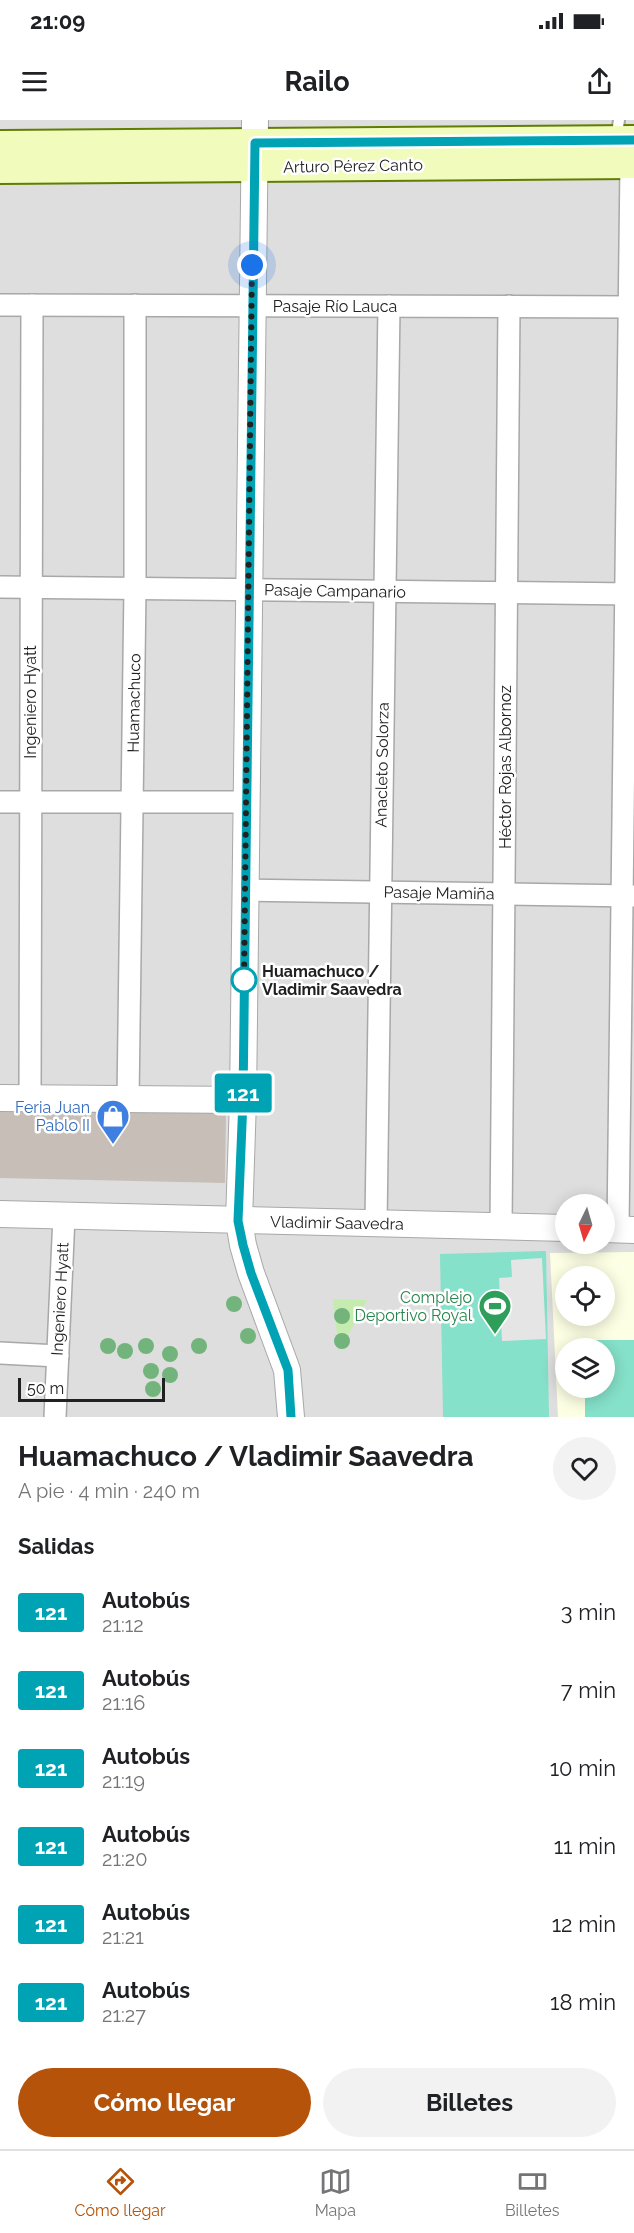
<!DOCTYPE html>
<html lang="es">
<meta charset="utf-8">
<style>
body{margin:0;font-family:Raleway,sans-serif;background:#f2f2f2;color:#202124;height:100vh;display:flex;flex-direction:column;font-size:22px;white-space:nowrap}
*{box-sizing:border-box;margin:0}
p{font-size:20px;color:#757577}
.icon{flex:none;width:33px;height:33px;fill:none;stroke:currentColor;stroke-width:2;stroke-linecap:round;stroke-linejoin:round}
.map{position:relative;height:1297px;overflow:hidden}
.sheet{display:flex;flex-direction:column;background:#fff;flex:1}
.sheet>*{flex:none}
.badge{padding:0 12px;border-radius:4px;font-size:21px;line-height:39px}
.needle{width:39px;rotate:185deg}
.fabs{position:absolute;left:555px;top:1074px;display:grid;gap:12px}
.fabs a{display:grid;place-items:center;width:60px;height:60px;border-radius:50%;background:#fff;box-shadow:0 3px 15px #0003;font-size:30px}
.scale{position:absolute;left:18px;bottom:15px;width:147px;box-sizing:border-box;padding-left:6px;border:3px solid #212121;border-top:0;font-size:16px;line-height:21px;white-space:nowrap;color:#212121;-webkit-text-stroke:4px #fff;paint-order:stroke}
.you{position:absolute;width:30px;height:30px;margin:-15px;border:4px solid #fff;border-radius:50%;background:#1a73e8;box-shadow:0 0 0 9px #1a73e833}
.map>.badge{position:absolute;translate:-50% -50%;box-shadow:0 0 0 3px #fff}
h2{padding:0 18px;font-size:22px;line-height:54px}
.round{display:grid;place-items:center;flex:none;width:63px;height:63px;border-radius:32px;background:#f2f2f2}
.overview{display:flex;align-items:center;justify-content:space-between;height:102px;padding:0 18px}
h1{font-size:28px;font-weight:700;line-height:45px}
.button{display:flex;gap:12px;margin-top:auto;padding:12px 18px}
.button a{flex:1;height:69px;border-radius:36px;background:#b45309;color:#fff;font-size:24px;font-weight:700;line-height:69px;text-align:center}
.button a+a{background:#f2f2f2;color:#202124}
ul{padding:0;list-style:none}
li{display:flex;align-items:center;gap:18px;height:78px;padding:0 18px}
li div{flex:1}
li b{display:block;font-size:22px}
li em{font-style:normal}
li .badge{min-width:66px;font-weight:700;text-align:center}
.status{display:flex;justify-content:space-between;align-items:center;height:42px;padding:0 30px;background:#fff;direction:ltr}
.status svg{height:16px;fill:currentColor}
header{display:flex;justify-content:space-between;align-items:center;height:78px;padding:0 18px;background:#fff;font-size:27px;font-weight:700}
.menu{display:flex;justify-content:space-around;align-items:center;height:84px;border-top:2px solid #e0e0e0;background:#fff;font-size:16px;color:#757577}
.menu a{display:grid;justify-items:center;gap:3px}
.menu .current{color:#b45309}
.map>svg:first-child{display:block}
</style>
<div class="status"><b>21:09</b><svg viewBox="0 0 49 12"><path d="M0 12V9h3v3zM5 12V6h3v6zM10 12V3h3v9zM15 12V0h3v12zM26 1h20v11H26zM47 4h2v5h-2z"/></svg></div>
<header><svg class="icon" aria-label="menu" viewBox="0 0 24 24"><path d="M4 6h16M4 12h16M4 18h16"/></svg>Railo<svg class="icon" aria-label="share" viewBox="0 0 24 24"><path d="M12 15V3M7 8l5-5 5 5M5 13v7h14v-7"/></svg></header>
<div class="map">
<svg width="634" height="1297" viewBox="0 0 634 1297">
<rect width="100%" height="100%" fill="#f1efe8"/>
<path fill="#dfdede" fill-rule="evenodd" d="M 0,0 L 634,0 L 634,1297 L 0,1297 ZM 566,1084 L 604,1084 L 604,1124 L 566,1124 ZM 566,1156 L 604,1156 L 604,1196 L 566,1196 ZM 566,1228 L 604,1228 L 604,1268 L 566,1268 Z"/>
<path fill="#fcffe3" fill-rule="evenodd" d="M 634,1132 L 634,1297 L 558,1297 L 550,1133 ZM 566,1156 L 604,1156 L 604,1196 L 566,1196 ZM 566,1228 L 604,1228 L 604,1268 L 566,1268 Z"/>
<polygon fill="#c5ecae" points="333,1179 367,1180 339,1232"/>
<g fill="#85e1c9">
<polygon points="546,1131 549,1297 443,1297 440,1134"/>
<polygon points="586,1220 634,1220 634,1297 585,1297 585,1268 604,1268 604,1228 586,1228"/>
</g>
<polygon fill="#e5e5e5" points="542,1138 546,1219 502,1221 499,1158 512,1157 511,1140"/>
<polygon fill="#c7bfb7" points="0,987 226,991 225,1063 0,1058"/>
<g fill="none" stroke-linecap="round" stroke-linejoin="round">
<defs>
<polyline id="service" points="616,20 619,0"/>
<g id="minor">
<polyline points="0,185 634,187"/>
<polyline points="0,467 634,474"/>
<polyline points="0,682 246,682"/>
<polyline points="245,770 634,776"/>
<polyline points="30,978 32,185"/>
<polyline points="128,980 135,468 135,185"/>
<polyline points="376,1104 389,186"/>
<polyline points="501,1107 509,186"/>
<polyline points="618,1109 631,44"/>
<polyline points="0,1233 58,1236"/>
<polyline points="55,1297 64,1096"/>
</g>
<g id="tertiary">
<polyline points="255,0 243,980 239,1101 243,1125 251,1153 287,1250 291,1297"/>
<polyline points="0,978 243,980"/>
<polyline points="0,1094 566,1108"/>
<polyline points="604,1109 634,1110"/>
</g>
<g id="secondary">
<polyline points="0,25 634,20"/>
<polyline points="0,49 634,44"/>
</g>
</defs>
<use href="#service" stroke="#a8a8a8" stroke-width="14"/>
<use href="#minor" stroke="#a8a8a8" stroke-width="24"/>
<use href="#tertiary" stroke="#a8a8a8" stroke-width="28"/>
<use href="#secondary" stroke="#617d03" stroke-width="32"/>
<use href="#service" stroke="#fff" stroke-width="10"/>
<use href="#minor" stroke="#fff" stroke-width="21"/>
<use href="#tertiary" stroke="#fff" stroke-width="26"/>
<use href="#secondary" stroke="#f0fbbc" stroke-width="28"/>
</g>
<g fill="#72b47c">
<circle cx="234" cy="1184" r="8"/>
<circle cx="342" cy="1196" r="8"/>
<circle cx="248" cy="1216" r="8"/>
<circle cx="342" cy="1221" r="8"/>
<circle cx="108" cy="1226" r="8"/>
<circle cx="146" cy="1226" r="8"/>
<circle cx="199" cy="1226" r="8"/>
<circle cx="125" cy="1231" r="8"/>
<circle cx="170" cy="1234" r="8"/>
<circle cx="151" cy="1251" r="8"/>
<circle cx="170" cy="1255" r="8"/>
<circle cx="153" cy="1269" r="8"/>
</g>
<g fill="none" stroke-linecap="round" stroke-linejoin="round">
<defs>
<polyline id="line" points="291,1297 288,1250 251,1153 243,1125 238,1101 243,980 255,23 634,20"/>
</defs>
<use href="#line" stroke="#fff" stroke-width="14"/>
<use href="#line" stroke="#00a3b4" stroke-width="9"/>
<polyline stroke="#212121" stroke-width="6" stroke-dasharray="0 10.8" points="244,860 244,863 252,145"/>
</g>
<defs>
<symbol id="shop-pin" viewBox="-11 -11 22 30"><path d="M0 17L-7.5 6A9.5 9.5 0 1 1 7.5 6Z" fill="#3f7fe0" stroke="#fff"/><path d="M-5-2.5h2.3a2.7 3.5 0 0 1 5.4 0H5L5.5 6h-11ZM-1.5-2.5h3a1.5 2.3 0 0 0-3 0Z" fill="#fff"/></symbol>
<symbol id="stadium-pin" viewBox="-11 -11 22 30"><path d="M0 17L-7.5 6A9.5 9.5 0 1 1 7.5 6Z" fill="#2e9e5b" stroke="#fff"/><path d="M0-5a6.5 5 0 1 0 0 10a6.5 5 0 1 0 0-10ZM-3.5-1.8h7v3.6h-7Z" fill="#fff"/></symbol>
</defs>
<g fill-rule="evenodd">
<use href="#shop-pin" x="94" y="977" width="38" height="52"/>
<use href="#stadium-pin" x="476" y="1167" width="38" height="52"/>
</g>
<circle fill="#fff" stroke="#00a3b4" stroke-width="3" cx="244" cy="860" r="12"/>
<g text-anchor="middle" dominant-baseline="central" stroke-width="5" stroke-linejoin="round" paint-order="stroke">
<g font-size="16" fill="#212121" stroke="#fff">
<text transform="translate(353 46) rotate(-1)">Arturo Pérez Canto</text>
<text x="335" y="186">Pasaje Río Lauca</text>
<text transform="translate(335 471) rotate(1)">Pasaje Campanario</text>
<text transform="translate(30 582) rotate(-90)">Ingeniero Hyatt</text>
<text transform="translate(134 583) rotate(-89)">Huamachuco</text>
<text transform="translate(382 645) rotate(-89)">Anacleto Solorza</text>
<text transform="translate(505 647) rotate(-90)">Héctor Rojas Albornoz</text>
<text transform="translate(439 773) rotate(1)">Pasaje Mamiña</text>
<text transform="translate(337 1103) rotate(1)">Vladimir Saavedra</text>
<text transform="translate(60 1179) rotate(-87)">Ingeniero Hyatt</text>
</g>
<g font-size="16" font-weight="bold" fill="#212121" stroke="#fff" text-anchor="start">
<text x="262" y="851">Huamachuco /<tspan x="262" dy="18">Vladimir Saavedra</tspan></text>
</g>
<g font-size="16" fill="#366cbe" stroke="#fff" text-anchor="end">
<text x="90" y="987">Feria Juan<tspan x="90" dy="18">Pablo II</tspan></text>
</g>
<g font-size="16" fill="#27864d" stroke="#fff" text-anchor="end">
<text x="472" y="1177">Complejo<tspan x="472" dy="18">Deportivo Royal</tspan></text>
</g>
</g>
</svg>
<div class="fabs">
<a><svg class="needle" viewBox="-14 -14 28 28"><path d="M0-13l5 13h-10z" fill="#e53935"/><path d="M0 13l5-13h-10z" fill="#757577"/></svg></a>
<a><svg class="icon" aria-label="locate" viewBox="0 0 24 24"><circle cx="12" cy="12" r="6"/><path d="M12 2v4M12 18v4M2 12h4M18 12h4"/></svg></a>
<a><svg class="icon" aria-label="layers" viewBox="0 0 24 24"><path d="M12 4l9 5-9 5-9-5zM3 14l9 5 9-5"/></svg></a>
</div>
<div class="scale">50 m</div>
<div class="you" style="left:252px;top:145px"></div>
<b class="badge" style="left:243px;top:973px;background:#00a3b4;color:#fff">121</b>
</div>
<section class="sheet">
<div class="overview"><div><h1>Huamachuco / Vladimir Saavedra</h1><p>A pie · 4 min · 240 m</p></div><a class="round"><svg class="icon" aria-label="heart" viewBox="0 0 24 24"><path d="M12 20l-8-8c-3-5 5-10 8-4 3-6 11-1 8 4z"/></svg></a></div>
<h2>Salidas</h2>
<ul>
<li><span class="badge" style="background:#00a3b4;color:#fff">121</span><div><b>Autobús</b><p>21:12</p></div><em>3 min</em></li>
<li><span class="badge" style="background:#00a3b4;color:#fff">121</span><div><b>Autobús</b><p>21:16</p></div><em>7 min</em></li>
<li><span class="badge" style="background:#00a3b4;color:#fff">121</span><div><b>Autobús</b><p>21:19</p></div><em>10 min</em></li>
<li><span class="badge" style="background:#00a3b4;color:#fff">121</span><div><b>Autobús</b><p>21:20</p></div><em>11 min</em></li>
<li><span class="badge" style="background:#00a3b4;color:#fff">121</span><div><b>Autobús</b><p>21:21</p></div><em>12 min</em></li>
<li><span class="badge" style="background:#00a3b4;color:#fff">121</span><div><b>Autobús</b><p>21:27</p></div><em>18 min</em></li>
</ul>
<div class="button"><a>Cómo llegar</a><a>Billetes</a></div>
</section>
<nav class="menu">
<a class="current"><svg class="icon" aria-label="directions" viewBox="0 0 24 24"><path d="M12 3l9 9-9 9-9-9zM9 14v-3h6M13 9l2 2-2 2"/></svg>Cómo llegar</a>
<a><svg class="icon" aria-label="map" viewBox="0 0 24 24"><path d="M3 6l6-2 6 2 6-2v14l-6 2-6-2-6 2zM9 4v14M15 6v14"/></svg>Mapa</a>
<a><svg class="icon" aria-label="tickets" viewBox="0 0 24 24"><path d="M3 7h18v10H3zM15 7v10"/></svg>Billetes</a>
</nav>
